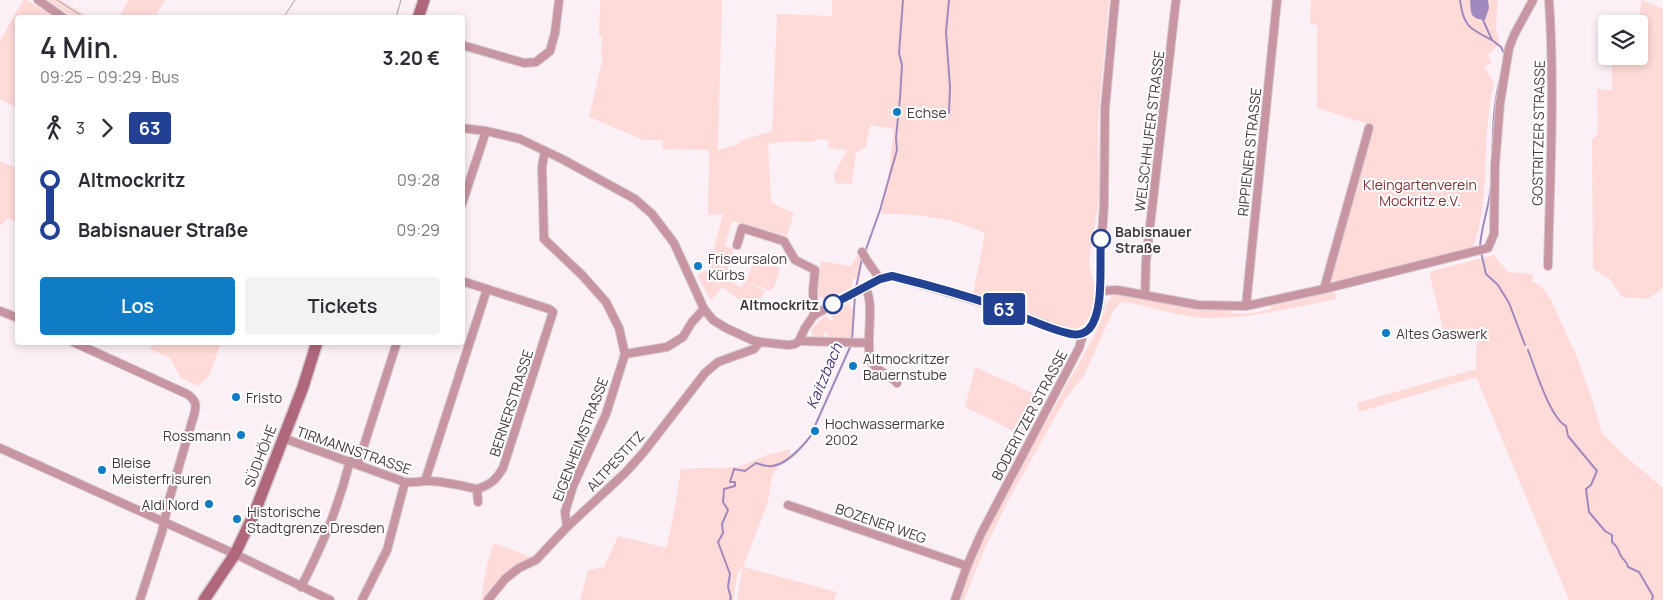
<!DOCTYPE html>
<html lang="de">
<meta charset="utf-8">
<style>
body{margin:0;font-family:Manrope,sans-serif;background:#f2f2f3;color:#2b2b33;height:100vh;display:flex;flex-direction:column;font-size:19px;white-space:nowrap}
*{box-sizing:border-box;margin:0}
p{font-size:16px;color:#7c7c81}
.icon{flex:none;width:28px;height:28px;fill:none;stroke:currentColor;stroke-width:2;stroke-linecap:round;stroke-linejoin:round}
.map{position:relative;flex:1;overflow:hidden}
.drawer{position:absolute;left:15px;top:15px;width:450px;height:330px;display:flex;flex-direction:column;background:#fff;border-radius:5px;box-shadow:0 2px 8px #0003}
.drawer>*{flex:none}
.badge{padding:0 10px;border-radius:4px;font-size:18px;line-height:32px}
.controls{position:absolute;left:1598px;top:15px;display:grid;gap:10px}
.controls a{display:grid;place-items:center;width:50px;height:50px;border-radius:5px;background:#fff;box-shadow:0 2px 8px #0003;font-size:25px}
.map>.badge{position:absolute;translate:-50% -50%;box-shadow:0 0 0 2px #fff}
.legs{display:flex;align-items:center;gap:8px;height:55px;padding:0 25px;font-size:16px}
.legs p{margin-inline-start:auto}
.headline{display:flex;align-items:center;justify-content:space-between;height:85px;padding:0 25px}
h1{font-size:28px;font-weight:600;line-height:38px}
.action{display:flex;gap:10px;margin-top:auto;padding:10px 25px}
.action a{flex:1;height:58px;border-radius:5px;background:#117cc6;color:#fff;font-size:20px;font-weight:600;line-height:58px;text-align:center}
.action a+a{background:#f2f2f3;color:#2b2b33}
ul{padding:0 25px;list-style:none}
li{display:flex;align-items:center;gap:18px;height:50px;font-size:19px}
li i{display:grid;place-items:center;width:8px;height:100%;margin:0 6px;background:currentColor}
li i::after{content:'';width:12px;height:12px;margin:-6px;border:4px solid;border-radius:50%;background:#fff}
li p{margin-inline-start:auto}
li:first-child i{background:linear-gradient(#0000 50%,currentColor 0)}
li:last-child i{background:linear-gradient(currentColor 50%,#0000 0)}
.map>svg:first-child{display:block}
</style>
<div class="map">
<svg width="1663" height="600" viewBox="0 0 1663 600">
<rect width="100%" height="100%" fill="#fcf0f7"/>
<g fill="#fedad8">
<polygon points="23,0 27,0 56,17 18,18 17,108 0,99 0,41"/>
<polygon points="45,0 61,0 89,17 73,17"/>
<polygon points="128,0 165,0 155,17 119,17"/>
<path d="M 600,0 L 722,0 L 718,150 L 737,145 L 740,141 L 772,131 L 777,14 L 832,16 L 832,0 L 1109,0 L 1098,122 L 1099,200 L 1089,260 L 1090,271 L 1095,286 L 1093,306 L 1090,315 L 1085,323 L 1077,329 L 1067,328 L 1029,313 L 973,295 L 985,233 C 953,218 916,213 881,214 L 889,172 L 894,129 L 870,125 L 866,147 L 856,153 L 852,184 L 835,183 L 834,174 L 847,150 L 828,148 L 829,140 L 819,139 L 810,142 L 792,141 L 768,144 L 771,201 L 779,207 L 794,213 L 787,236 L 732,221 L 725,246 L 734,249 L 725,278 L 740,287 L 747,280 L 754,259 L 780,268 L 774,288 L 769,291 L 749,281 L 765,291 L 761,298 L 752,304 L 743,303 L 722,287 L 711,301 L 697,275 L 708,270 L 723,214 L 708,215 L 709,150 L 662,149 L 663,140 L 644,140 L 589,117 L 603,57 L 601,56 L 602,36 L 599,35 Z"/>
<path d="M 1311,0 L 1470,0 L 1470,2 L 1489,8 L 1488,0 L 1498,0 L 1496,28 L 1500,43 L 1488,55 L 1492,62 L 1484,67 L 1494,83 C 1487,113 1486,145 1485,176 C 1483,201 1482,226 1472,249 L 1327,284 L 1372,130 L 1375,126 L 1317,108 L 1317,25 L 1310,24 Z"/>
<polygon points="1642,0 1663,9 1663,288 1648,299 1622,297 1610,279 1593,269 1592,140 1598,133 1597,89 1612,90 1612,56 1639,56 1640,9"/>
<polygon points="0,161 17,168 18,223 8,218 0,226"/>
<polygon points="1494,255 1508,272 1533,274 1532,281 1541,286 1550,298 1577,357 1592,399 1602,433 1624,455 1663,488 1663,600 1569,600 1476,377 1359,412 1357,403 1476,369 1477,333 1443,329 1429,272"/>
<path d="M 857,256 L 861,257 L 857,277 L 853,279 L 852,287 L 826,300 C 810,295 819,273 821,261 L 851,266 Z"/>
<path d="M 1335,292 L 1336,299 C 1293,308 1248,319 1204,318 C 1175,317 1149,304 1121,302 L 1113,311 L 1084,376 L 1066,398 L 1010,497 L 985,548 L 964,600 L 959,600 L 971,568 L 999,506 L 1095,334 L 1108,301 L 1118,293 C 1155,301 1193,311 1231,310 L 1232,313 L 1248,314 L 1271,309 L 1270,306 Z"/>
<polygon points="850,303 850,306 853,309 851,339 827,339 828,333 825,332 823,338 812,338 811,329 825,316 831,321 833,319 830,313"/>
<polygon points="153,343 153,342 221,343 209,376 198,386 181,378 170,358 150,349"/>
<polygon points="975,367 1044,398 1025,438 996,422 965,407"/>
<polygon points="790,449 791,456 779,466 772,476 768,502 743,567 837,592 834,600 737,600 742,568 738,572 733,600 580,600 588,570 604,567 618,536 666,548 674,513 681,469 738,467 767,455"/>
<path d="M 494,543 L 533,558 C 509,569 500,578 486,600 L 481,600 L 487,564 Z"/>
</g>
<path fill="#a08abd" d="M 1470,0 L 1488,0 L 1489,8 L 1485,20 C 1469,19 1471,12 1470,0 Z"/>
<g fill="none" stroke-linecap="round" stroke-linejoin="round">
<g stroke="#a08abd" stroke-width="2">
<path d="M 1460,0 C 1463,26 1470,29 1492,40"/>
<polyline points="1483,20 1492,40 1501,47 1505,55"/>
<polyline points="949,113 950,87 946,32 949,0"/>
<path d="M 1480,247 C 1481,227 1489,207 1491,187 C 1494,149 1490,114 1501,76"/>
<polyline points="865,252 880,210 897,150 896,138 900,98 902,65 899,53 903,0"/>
<polyline points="1481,252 1486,274 1498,285 1509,303 1525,345"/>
<polyline points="856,288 862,258"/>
<polyline points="852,340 855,295"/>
<path d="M 1528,350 C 1535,368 1550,418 1566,426 L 1568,436 L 1597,471 L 1591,485 L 1586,489 L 1589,512 L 1605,531 L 1612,535 L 1612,542 C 1620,549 1617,549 1621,556 C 1624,561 1627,561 1628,567 L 1639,572 L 1653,596 L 1652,600"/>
<path d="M 730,600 L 731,598 L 728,587 L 730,574 L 718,542 L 723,533 L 722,524 L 728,510 L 723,502 L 724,489 L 735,486 L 735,482 L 730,482 L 734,469 L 745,471 L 756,463 C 760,464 764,466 768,466 C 784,468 801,448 810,437 L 851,345"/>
</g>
<defs>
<g id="street">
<polyline points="38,0 64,18"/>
<polyline points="462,45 524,63 536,62 550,51 555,33 559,0"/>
<polyline points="462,128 486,131 520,139 562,159 635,199 652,214 674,243 704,309 713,320 726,328 752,340 760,342 788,345 795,344 799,341 805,328 814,315 880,279 892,276 997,307 1071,334 1081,334 1088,329 1093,323 1099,308 1100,299 1100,263 1104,205 1105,109 1115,0"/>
<polyline points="545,151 542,167 544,239 582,275 606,302 619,328 625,354 606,414 573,486 565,512 567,527"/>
<polyline points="462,204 486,131"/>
<polyline points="737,245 742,228 784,241 795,260 815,270 813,291 814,315"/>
<polyline points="862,252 866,259 880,279"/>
<path d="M 1548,266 C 1550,178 1555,88 1549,0"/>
<path d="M 462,281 L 549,309 L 553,312 L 503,468 C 496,480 490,485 477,489"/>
<path d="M 866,288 C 867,292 869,296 869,299 C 873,314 864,355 873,364 C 879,372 890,375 897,383"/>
<polyline points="1324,289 1369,128"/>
<polyline points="1100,291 1117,290 1198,305 1246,306 1324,289 1488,248 1494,234 1495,165 1500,103 1509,48 1514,35 1533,0"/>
<polyline points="1145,295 1146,261 1176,0"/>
<polyline points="1246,306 1277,0"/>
<polyline points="0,311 18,318"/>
<polyline points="799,341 869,343"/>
<path d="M 73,342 L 187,394 C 196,400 197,405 194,415 L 169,500 L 162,532 L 140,600"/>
<polyline points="625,354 667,347 683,337 692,322 704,309"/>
<path d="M 283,438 L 405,482 C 414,483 417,482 425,481 C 439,480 464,486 477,489"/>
<polyline points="0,448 235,554 330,600"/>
<polyline points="358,464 397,342"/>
<polyline points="425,481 487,289"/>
<polyline points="477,489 478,502"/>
<polyline points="788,505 967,566"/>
<path d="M 301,587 C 323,544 338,508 350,461"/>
<polyline points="362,600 387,550 405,482"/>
<polyline points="488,600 505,579 519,568 536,560 567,527 625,473 643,453 705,373 718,362 754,349 760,342"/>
<polyline points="955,600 967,566 981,534 1079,348 1082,338 1081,334"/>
</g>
<g id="secondary">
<polyline points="418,18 424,0"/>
<polyline points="204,600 235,554 254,514 303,387 317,342"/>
</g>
</defs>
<use href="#street" stroke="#d7cbd2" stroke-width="10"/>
<use href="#secondary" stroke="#d7cbd2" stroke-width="14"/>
<use href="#street" stroke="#c895a2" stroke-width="8"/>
<use href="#secondary" stroke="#ae677b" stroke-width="11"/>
<g stroke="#a99da4" stroke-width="1">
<polyline points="57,0 85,18"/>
<polyline points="283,18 295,0"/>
<polyline points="396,18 401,0"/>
</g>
</g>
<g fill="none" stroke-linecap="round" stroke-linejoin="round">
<defs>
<path id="line-1" d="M 833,304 L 880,279 L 892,276 C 928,285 964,295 999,307 C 1022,316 1047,329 1071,334 C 1077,335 1084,334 1089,329 C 1105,311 1099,263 1101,239"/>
</defs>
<use href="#line-1" stroke="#fff" stroke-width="11"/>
<use href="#line-1" stroke="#224193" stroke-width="8"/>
</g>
<g fill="#117cc6" stroke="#fff" stroke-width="2">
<circle cx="897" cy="112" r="5"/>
<circle cx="698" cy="266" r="5"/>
<circle cx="1386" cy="333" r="5"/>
<circle cx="853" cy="366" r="5"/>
<circle cx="236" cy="397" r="5"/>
<circle cx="815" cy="431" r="5"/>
<circle cx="241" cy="435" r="5"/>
<circle cx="102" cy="470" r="5"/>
<circle cx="209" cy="504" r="5"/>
<circle cx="237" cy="519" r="5"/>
</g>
<g fill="#fff" stroke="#224193" stroke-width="2.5">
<circle cx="1101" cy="239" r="9"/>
<circle cx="833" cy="304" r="9"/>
</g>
<g text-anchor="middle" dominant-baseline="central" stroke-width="4" stroke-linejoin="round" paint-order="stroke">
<g font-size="14" fill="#453940" stroke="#fff" text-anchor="start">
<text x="907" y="112">Echse</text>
<text x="708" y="258">Friseursalon<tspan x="708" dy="16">Kürbs</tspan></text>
<text x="1396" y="333">Altes Gaswerk</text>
<text x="863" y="358">Altmockritzer<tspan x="863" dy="16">Bauernstube</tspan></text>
<text x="246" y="397">Fristo</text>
<text x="825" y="423">Hochwassermarke<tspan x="825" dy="16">2002</tspan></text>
<text x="231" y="435" text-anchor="end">Rossmann</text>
<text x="112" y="462">Bleise<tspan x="112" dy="16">Meisterfrisuren</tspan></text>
<text x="199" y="504" text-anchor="end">Aldi Nord</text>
<text x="247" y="511">Historische<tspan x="247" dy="16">Stadtgrenze Dresden</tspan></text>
</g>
<g font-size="14" fill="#453940" stroke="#fff">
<text transform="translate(1149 131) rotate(-83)">WELSCHHUFER STRASSE</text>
<text transform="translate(1538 133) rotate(-89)">GOSTRITZER STRASSE</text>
<text transform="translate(1249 152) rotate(-84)">RIPPIENER STRASSE</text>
<text transform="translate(511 403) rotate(-72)">BERNERSTRASSE</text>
<text transform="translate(1029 415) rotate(-62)">BODERITZER STRASSE</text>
<text transform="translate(580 439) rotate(-69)">EIGENHEIMSTRASSE</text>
<text transform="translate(354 450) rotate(19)">TIRMANNSTRASSE</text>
<text transform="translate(260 456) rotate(-69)">SÜDHÖHE</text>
<text transform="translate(615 461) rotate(-47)">ALTPESTITZ</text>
<text transform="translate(881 523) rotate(19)">BOZENER WEG</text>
</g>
<g font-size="14" fill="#7e3032" stroke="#fff">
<text x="1420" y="184">Kleingartenverein<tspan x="1420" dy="16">Mockritz e.V.</tspan></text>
</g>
<g font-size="14" font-weight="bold" fill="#453940" stroke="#fff" text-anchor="start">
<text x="1115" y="231">Babisnauer<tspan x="1115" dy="16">Straße</tspan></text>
<text x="819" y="304" text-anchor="end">Altmockritz</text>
</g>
<g font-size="15" font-style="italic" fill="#4c2d6d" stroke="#fff">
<text transform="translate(824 376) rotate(-67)">Kaitzbach</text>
</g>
</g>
</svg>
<div class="controls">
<a><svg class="icon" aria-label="layers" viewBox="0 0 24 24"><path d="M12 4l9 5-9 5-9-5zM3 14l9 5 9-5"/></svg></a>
</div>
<b class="badge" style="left:1004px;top:309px;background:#224193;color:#fff">63</b>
<section class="drawer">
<div class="headline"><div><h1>4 Min.</h1><p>09:25 – 09:29 · Bus</p></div><b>3.20 €</b></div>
<div class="legs"><svg class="icon" aria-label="walk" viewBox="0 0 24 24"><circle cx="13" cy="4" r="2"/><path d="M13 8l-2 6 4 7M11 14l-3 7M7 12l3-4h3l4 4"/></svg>3<svg class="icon" aria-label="forward" viewBox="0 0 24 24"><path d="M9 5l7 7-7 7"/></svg><b class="badge" style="background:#224193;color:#fff">63</b></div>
<ul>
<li><i style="color:#224193"></i><b>Altmockritz</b><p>09:28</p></li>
<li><i style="color:#224193"></i><b>Babisnauer Straße</b><p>09:29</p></li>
</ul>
<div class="action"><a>Los</a><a>Tickets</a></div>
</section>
</div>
